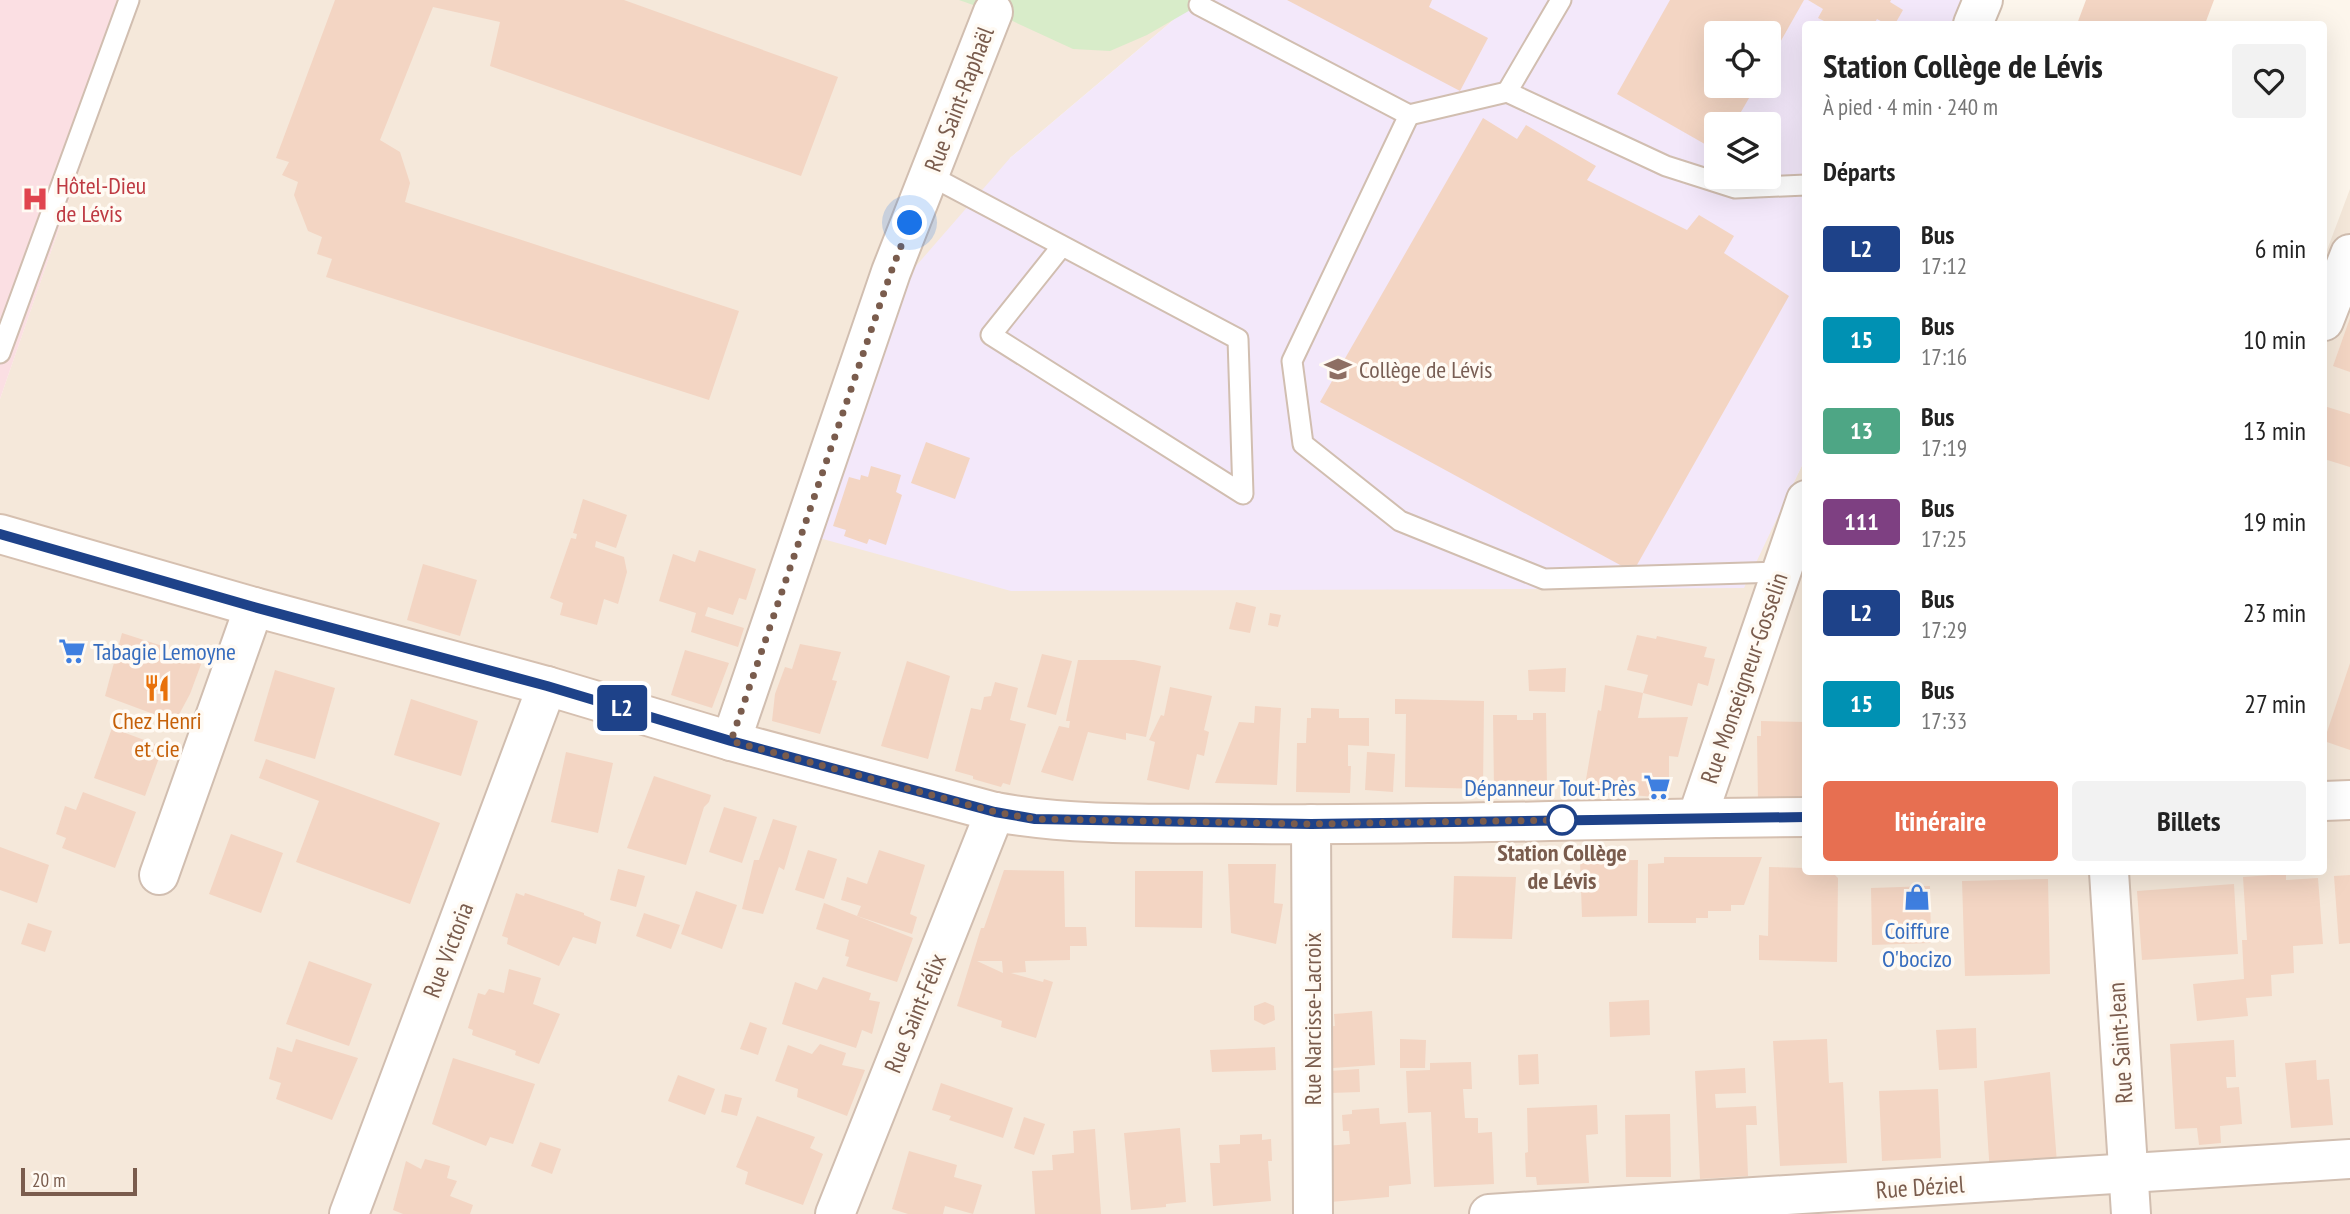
<!DOCTYPE html>
<html lang="fr">
<meta charset="utf-8">
<style>
body{margin:0;font-family:"PT Sans Narrow",sans-serif;background:#f2f2f2;color:#222;height:100vh;display:flex;flex-direction:column;font-size:26px;white-space:nowrap}
*{box-sizing:border-box;margin:0}
p{font-size:23px;color:#767676}
.icon{flex:none;width:38px;height:38px;fill:none;stroke:currentColor;stroke-width:2;stroke-linecap:round;stroke-linejoin:round}
.map{position:relative;flex:1;overflow:hidden}
.details{position:absolute;left:1802px;top:21px;width:525px;height:854px;display:flex;flex-direction:column;background:#fff;border-radius:7px;box-shadow:0 7px 28px #0002}
.details>*{flex:none}
.badge{padding:0 14px;border-radius:5px;font-size:24px;line-height:46px}
.controls{position:absolute;left:1704px;top:21px;display:grid;gap:14px}
.controls a{display:grid;place-items:center;width:77px;height:77px;border-radius:7px;background:#fff;box-shadow:0 7px 28px #0002;font-size:35px}
.scale{position:absolute;left:21px;bottom:18px;width:116px;box-sizing:border-box;padding-left:7px;border:4px solid #7a5c4d;border-top:0;font-size:19px;line-height:24px;white-space:nowrap;color:#7a5c4d;-webkit-text-stroke:5px #fffaf3;paint-order:stroke}
.you{position:absolute;width:35px;height:35px;margin:-18px;border:5px solid #fff;border-radius:50%;background:#1a73e8;box-shadow:0 0 0 10px #1a73e833}
.map>.badge{position:absolute;translate:-50% -50%;box-shadow:0 0 0 4px #fff}
h2{padding:0 21px;font-size:26px;line-height:63px}
.round{display:grid;place-items:center;flex:none;width:74px;height:74px;border-radius:7px;background:#f2f2f2}
.headline{display:flex;align-items:center;justify-content:space-between;height:119px;padding:0 21px}
h1{font-size:33px;font-weight:800;line-height:52px}
.action{display:flex;gap:14px;margin-top:auto;padding:14px 21px}
.action a{flex:1;height:80px;border-radius:7px;background:#e76f51;color:#fff;font-size:28px;font-weight:800;line-height:80px;text-align:center}
.action a+a{background:#f2f2f2;color:#222}
ul{padding:0;list-style:none}
li{display:flex;align-items:center;gap:21px;height:91px;padding:0 21px}
li div{flex:1}
li b{display:block;font-size:26px}
li em{font-style:normal}
li .badge{min-width:77px;font-weight:700;text-align:center}
.map>svg:first-child{display:block}
</style>
<div class="map">
<svg width="2350" height="1214" viewBox="0 0 2350 1214">
<rect width="100%" height="100%" fill="#fdf6ec"/>
<polygon fill="#f5e8da" points="138,0 1197,0 1010,158 1743,588 1806,457 1806,872 2324,872 2324,258 2350,189 2350,1214 0,1214 0,399"/>
<path fill="#f3e8fa" fill-rule="evenodd" d="M 1197,0 L 1983,0 L 1973,24 L 1806,24 L 1806,457 L 1744,588 L 1011,591 L 812,536 L 902,282 L 1010,158 ZM 1717,33 L 1769,33 L 1769,86 L 1717,86 ZM 1717,124 L 1769,124 L 1769,177 L 1717,177 Z"/>
<polygon fill="#fbdfe3" points="0,0 138,0 0,399"/>
<polygon fill="#d8ecc9" points="959,0 1189,0 1199,5 1147,35 1110,51 1073,49 993,12"/>
<g fill="#f3d5c3" fill-rule="evenodd">
<polygon points="335,0 624,0 838,77 801,176 490,66 500,22 433,7 380,140 400,152 410,183 405,202 739,311 709,400 326,277 332,259 317,254 322,237 308,231 294,195 298,182 282,175 289,162 276,158"/>
<polygon points="1287,0 1432,0 1429,7 1488,38 1460,91"/>
<polygon points="1670,0 1804,0 1769,62 1769,33 1717,33 1717,86 1756,86 1734,124 1717,124 1717,151 1617,94"/>
<polygon points="1808,0 1891,0 1890,2 1903,10 1895,24 1886,24 1877,19 1874,24 1830,24 1818,18 1823,9"/>
<polygon points="2086,0 2214,0 2205,24 2077,24"/>
<polygon points="1483,118 1517,139 1526,125 1596,166 1587,180 1687,230 1699,215 1734,236 1724,253 1789,296 1633,572 1320,402"/>
<polygon points="2350,318 2350,372 2333,366"/>
<polygon points="2324,406 2350,414 2350,467 2324,459"/>
<polygon points="926,442 970,458 955,499 911,483"/>
<polygon points="871,466 901,475 896,492 902,495 886,545 869,539 867,544 844,536 846,530 833,526 849,477 860,480 861,475 868,477"/>
<polygon points="583,499 627,515 616,548 596,541 595,547 624,557 627,572 618,604 604,599 597,625 560,615 563,603 550,598 571,538 576,539 577,534 573,533"/>
<polygon points="699,550 756,569 746,600 739,598 733,615 708,607 705,616 744,628 738,647 691,632 696,613 659,601 673,554 695,562"/>
<polygon points="423,564 477,580 460,636 407,620"/>
<polygon points="1236,602 1256,607 1250,633 1229,629"/>
<polygon points="1270,613 1281,615 1278,627 1268,625"/>
<polygon points="122,633 203,659 190,694 175,722 105,696"/>
<polygon points="1637,635 1656,639 1657,636 1707,647 1704,657 1715,659 1708,686 1698,683 1692,706 1643,693 1648,675 1627,670"/>
<polygon points="800,644 841,652 832,680 837,681 820,734 772,721 775,694 785,667 792,669"/>
<polygon points="685,650 729,663 712,708 671,695"/>
<polygon points="1042,654 1072,661 1056,715 1027,707"/>
<polygon points="1078,660 1134,660 1161,666 1146,737 1126,733 1126,740 1088,732 1073,781 1041,772 1059,726 1069,728 1070,721 1066,721"/>
<polygon points="907,661 950,676 928,759 881,746"/>
<polygon points="2350,663 2350,750 2324,741"/>
<polygon points="1566,668 1565,692 1529,691 1528,670"/>
<polygon points="275,670 335,688 315,759 254,741"/>
<polygon points="995,682 1018,688 1010,720 1026,724 1010,785 1003,783 1001,787 973,779 973,776 955,771 971,708 981,710 984,697 991,696"/>
<polygon points="1605,685 1643,693 1638,718 1688,717 1678,757 1669,756 1669,785 1655,797 1584,791 1598,710 1601,711"/>
<polygon points="1170,687 1212,696 1204,730 1209,732 1204,756 1197,754 1189,790 1147,780 1155,742 1149,740 1161,715 1164,716"/>
<polygon points="411,699 478,721 461,776 394,755"/>
<polygon points="1395,699 1484,701 1483,789 1405,787 1406,714 1395,714"/>
<polygon points="1255,706 1281,708 1277,785 1215,783 1239,722 1254,723"/>
<polygon points="1311,708 1339,709 1339,718 1369,718 1369,746 1348,745 1348,766 1351,766 1350,793 1296,792 1297,743 1306,743 1307,718 1311,718"/>
<polygon points="1533,713 1546,713 1547,789 1494,789 1493,715 1517,715 1517,720 1533,720"/>
<polygon points="1761,721 1806,722 1806,801 1758,801 1757,736 1761,736"/>
<polygon points="112,728 163,747 145,796 94,778"/>
<polygon points="566,752 613,763 598,833 551,822"/>
<polygon points="1367,752 1395,754 1393,792 1365,790"/>
<polygon points="266,759 440,823 410,904 296,862 319,801 259,778"/>
<polygon points="654,776 711,795 709,802 704,807 686,865 627,848"/>
<polygon points="83,792 136,812 115,868 62,848 66,838 56,834 65,806 76,810"/>
<polygon points="724,807 757,817 742,863 709,852"/>
<polygon points="773,819 797,826 784,870 779,867 763,914 742,909 754,860 759,860"/>
<polygon points="231,834 283,853 261,913 209,894"/>
<polygon points="0,847 49,865 37,903 0,890"/>
<polygon points="808,850 837,859 824,899 795,890"/>
<polygon points="879,850 925,865 910,914 917,917 912,934 857,916 861,906 841,900 847,877 867,884"/>
<polygon points="1664,857 1762,857 1744,905 1731,905 1731,911 1708,911 1708,918 1696,918 1696,923 1648,923 1648,864 1664,863"/>
<polygon points="1638,860 1637,916 1582,917 1580,861"/>
<polygon points="1228,864 1276,864 1274,903 1283,904 1276,944 1231,933"/>
<polygon points="1769,867 1806,868 1806,872 1832,872 1838,878 1837,962 1759,960 1759,935 1768,936"/>
<polygon points="618,869 645,876 636,907 610,900"/>
<path d="M 1004,870 L 1064,871 L 1065,927 L 1086,927 L 1087,946 L 1070,946 L 1070,960 L 1025,961 L 1026,972 L 1011,973 L 1043,982 L 1044,979 L 1053,982 L 1036,1038 L 1001,1027 L 1002,1021 L 957,1006 L 981,928 L 984,928 ZM 977,961 L 1002,961 L 1003,973 Z"/>
<polygon points="1135,871 1203,871 1202,928 1135,927"/>
<polygon points="2286,874 2286,880 2318,878 2323,944 2293,946 2294,973 2271,975 2272,996 2246,998 2248,1016 2197,1021 2193,984 2244,979 2242,940 2247,940 2243,877"/>
<polygon points="2350,875 2350,943 2339,944 2334,876"/>
<polygon points="1454,876 1516,877 1512,939 1452,938"/>
<polygon points="2048,879 2050,974 1965,976 1962,881"/>
<polygon points="2234,884 2238,954 2142,960 2137,891"/>
<polygon points="1930,886 1931,943 1872,945 1871,888"/>
<polygon points="696,891 737,905 722,949 681,934"/>
<polygon points="516,893 524,896 525,893 584,913 584,915 601,922 596,944 573,937 559,966 507,944 508,938 502,936"/>
<polygon points="824,903 913,938 897,982 846,966 849,957 845,956 849,940 816,929"/>
<polygon points="644,913 680,925 671,949 636,936"/>
<polygon points="28,923 52,931 45,952 21,944"/>
<polygon points="309,961 372,984 349,1046 286,1024"/>
<polygon points="509,969 541,978 533,1004 560,1014 539,1064 515,1055 516,1051 472,1035 473,1030 468,1028 478,993 485,995 489,989 504,993"/>
<polygon points="823,977 871,993 869,1000 880,1002 872,1034 862,1030 856,1048 782,1024 795,982 817,990"/>
<polygon points="1649,1000 1650,1035 1610,1037 1609,1002"/>
<polygon points="1265,1002 1274,1006 1275,1020 1264,1025 1254,1020 1254,1006"/>
<polygon points="1372,1011 1375,1065 1319,1069 1320,1027 1335,1026 1334,1014"/>
<polygon points="750,1022 767,1028 758,1055 740,1049"/>
<polygon points="1976,1028 1977,1068 1939,1070 1936,1030"/>
<polygon points="296,1039 358,1058 332,1120 276,1099 281,1083 269,1079 277,1047 292,1052"/>
<polygon points="1400,1039 1426,1040 1425,1068 1400,1068"/>
<polygon points="1827,1039 1829,1083 1843,1082 1847,1163 1780,1166 1773,1041"/>
<polygon points="2234,1040 2236,1077 2226,1077 2227,1088 2239,1087 2242,1124 2220,1126 2221,1143 2199,1145 2197,1128 2175,1129 2170,1044"/>
<polygon points="820,1044 846,1053 842,1065 865,1070 847,1116 797,1097 798,1089 775,1081 788,1045 812,1054"/>
<polygon points="1275,1047 1276,1070 1212,1072 1210,1050"/>
<polygon points="1538,1054 1539,1084 1519,1085 1518,1055"/>
<polygon points="453,1058 535,1084 513,1144 490,1137 486,1146 432,1124"/>
<polygon points="2316,1060 2317,1080 2329,1079 2333,1125 2291,1128 2285,1063"/>
<polygon points="1471,1062 1472,1089 1463,1089 1465,1118 1478,1118 1478,1133 1492,1132 1494,1184 1434,1187 1431,1112 1408,1113 1406,1071 1430,1070 1430,1063"/>
<polygon points="1745,1068 1746,1093 1715,1094 1716,1108 1756,1106 1757,1125 1746,1125 1748,1176 1700,1179 1695,1071"/>
<polygon points="1359,1069 1360,1092 1330,1093 1329,1071"/>
<polygon points="2050,1072 2057,1163 1990,1175 1984,1081"/>
<polygon points="678,1075 715,1089 705,1115 668,1101"/>
<polygon points="941,1083 1013,1108 1003,1138 949,1120 951,1116 932,1110"/>
<polygon points="1938,1089 1941,1158 1882,1161 1879,1091"/>
<polygon points="725,1094 742,1098 737,1116 721,1112"/>
<polygon points="1597,1105 1598,1134 1586,1135 1589,1183 1537,1185 1536,1177 1526,1177 1525,1153 1528,1152 1527,1108"/>
<polygon points="1379,1108 1380,1124 1406,1122 1411,1184 1389,1186 1389,1197 1330,1202 1326,1146 1350,1144 1349,1131 1343,1131 1342,1115 1352,1114 1352,1110"/>
<polygon points="1670,1114 1671,1177 1626,1177 1625,1115"/>
<polygon points="757,1116 815,1137 810,1148 823,1154 803,1205 745,1184 748,1172 736,1167"/>
<polygon points="1024,1117 1045,1124 1034,1155 1014,1148"/>
<polygon points="1180,1128 1186,1202 1166,1204 1166,1207 1131,1210 1124,1133"/>
<polygon points="1095,1129 1101,1214 1035,1214 1032,1171 1053,1170 1052,1155 1074,1153 1073,1131"/>
<polygon points="1262,1134 1262,1140 1271,1139 1272,1161 1268,1161 1271,1201 1213,1206 1210,1163 1220,1163 1219,1145 1240,1144 1240,1135"/>
<polygon points="540,1142 561,1149 552,1174 531,1166"/>
<polygon points="909,1151 957,1165 954,1177 982,1185 973,1214 945,1206 943,1214 908,1214 892,1209"/>
<polygon points="425,1159 450,1166 447,1178 457,1181 450,1196 473,1205 470,1214 403,1214 393,1210 406,1161 421,1169"/>
</g>
<g fill="none" stroke-linecap="round" stroke-linejoin="round">
<defs>
<g id="lane">
<polyline points="1199,5 1409,115 1507,92 1666,166 1735,188 1806,185"/>
<polyline points="1507,92 1561,0"/>
<polyline points="1409,115 1292,361 1303,444 1400,521 1544,579 1781,572"/>
<polyline points="929,175 1238,339 1243,494 991,335 1062,246"/>
<polyline points="0,353 129,0"/>
</g>
<g id="street">
<polyline points="1973,24 1983,0"/>
<polyline points="2324,321 2350,254"/>
<polyline points="731,741 891,272 993,12"/>
<polyline points="1697,818 1806,500"/>
<polyline points="1311,824 1313,1214"/>
<polyline points="2109,872 2131,1214"/>
<polyline points="159,875 254,607"/>
<polyline points="349,1214 547,686"/>
<polyline points="835,1214 995,812"/>
<polyline points="1489,1214 2350,1159"/>
</g>
<g id="secondary">
<path d="M 0,534 L 254,607 L 547,686 L 731,741 L 995,812 C 1078,827 1164,823 1249,824 C 1434,826 1620,818 1806,817"/>
<polyline points="2324,801 2350,800"/>
</g>
</defs>
<use href="#lane" stroke="#d1beb0" stroke-width="23"/>
<use href="#street" stroke="#d1beb0" stroke-width="42"/>
<use href="#secondary" stroke="#d6c0b0" stroke-width="42"/>
<use href="#lane" stroke="#fff" stroke-width="19"/>
<use href="#street" stroke="#fff" stroke-width="38"/>
<use href="#secondary" stroke="#fff" stroke-width="38"/>
</g>
<g fill="none" stroke-linecap="round" stroke-linejoin="round">
<defs>
<polyline id="line" points="0,534 254,607 547,686 731,741 995,812 1035,819 1311,824 1806,817"/>
</defs>
<use href="#line" stroke="#fff" stroke-width="16"/>
<use href="#line" stroke="#1e4289" stroke-width="10"/>
<polyline stroke="#7a5c4d" stroke-width="7" stroke-dasharray="0 12.6" points="910,223 891,272 731,741 995,812 1035,819 1311,824 1562,820"/>
</g>
<defs>
<symbol id="hospital-bare" viewBox="-9 -9 18 18"><path d="M-5-5h3v3.5h4V-5h3V5h-3V1.5h-4V5h-3Z" fill="#e0444e" stroke="#fffaf3" stroke-width="2.5" paint-order="stroke"/></symbol>
<symbol id="school-bare" viewBox="-9 -9 18 18"><path d="M0-5L7-2L0 1L-7-2ZM-4 1L0 2.5L4 1V4Q0 6-4 4Z" fill="#8d6e63" stroke="#fffaf3" stroke-width="2.5" paint-order="stroke"/></symbol>
<symbol id="supermarket-bare" viewBox="-9 -9 18 18"><path d="M-6-5.5h2.5l.6 2H6L4.5 2H-2.5L-4.4-4H-6ZM-1.5 3.2a1.3 1.3 0 1 0 .1 0ZM3 3.2a1.3 1.3 0 1 0 .1 0Z" fill="#3f7fe0" stroke="#fffaf3" stroke-width="2.5" paint-order="stroke"/></symbol>
<symbol id="restaurant-bare" viewBox="-9 -9 18 18"><path d="M-5-6h1v4h1v-4h1v4h1v-4h1v5L-1.5 .5V6h-2V.5L-5-1ZM5-6V6H3V1.5H1.5Q1.5-4 5-6Z" fill="#e8710a" stroke="#fffaf3" stroke-width="2.5" paint-order="stroke"/></symbol>
<symbol id="shop-bare" viewBox="-9 -9 18 18"><path d="M-5-2.5h2.3a2.7 3.5 0 0 1 5.4 0H5L5.5 6h-11ZM-1.5-2.5h3a1.5 2.3 0 0 0-3 0Z" fill="#3f7fe0" stroke="#fffaf3" stroke-width="2.5" paint-order="stroke"/></symbol>
</defs>
<g fill-rule="evenodd">
<use href="#hospital-bare" x="16" y="180" width="38" height="38"/>
<use href="#school-bare" x="1319" y="350" width="38" height="38"/>
<use href="#supermarket-bare" x="53" y="632" width="38" height="38"/>
<use href="#restaurant-bare" x="138" y="669" width="38" height="38"/>
<use href="#supermarket-bare" x="1638" y="768" width="38" height="38"/>
<use href="#shop-bare" x="1898" y="878" width="38" height="38"/>
</g>
<circle fill="#fff" stroke="#1e4289" stroke-width="3.5" cx="1562" cy="820" r="14"/>
<g text-anchor="middle" dominant-baseline="central" stroke-width="7" stroke-linejoin="round" paint-order="stroke">
<g font-size="24" fill="#7a5c4d" stroke="#fffaf3">
<text transform="translate(959 99) rotate(-69)">Rue Saint-Raphaël</text>
<text transform="translate(1744 678) rotate(-71)">Rue Monseigneur-Gosselin</text>
<text transform="translate(448 950) rotate(-69)">Rue Victoria</text>
<text transform="translate(915 1013) rotate(-68)">Rue Saint-Félix</text>
<text transform="translate(1312 1019) rotate(-90)">Rue Narcisse-Lacroix</text>
<text transform="translate(2120 1043) rotate(-94)">Rue Saint-Jean</text>
<text transform="translate(1920 1187) rotate(-4)">Rue Déziel</text>
</g>
<g font-size="24" fill="#be3a42" stroke="#fffaf3" text-anchor="start">
<text x="56" y="185">Hôtel-Dieu<tspan x="56" dy="28">de Lévis</tspan></text>
</g>
<g font-size="24" fill="#785e54" stroke="#fffaf3" text-anchor="start">
<text x="1359" y="369">Collège de Lévis</text>
</g>
<g font-size="24" fill="#366cbe" stroke="#fffaf3" text-anchor="start">
<text x="93" y="651">Tabagie Lemoyne</text>
<text x="1636" y="787" text-anchor="end">Dépanneur Tout-Près</text>
<text x="1917" y="930" text-anchor="middle">Coiffure<tspan x="1917" dy="28">O'bocizo</tspan></text>
</g>
<g font-size="24" fill="#c56008" stroke="#fffaf3">
<text x="157" y="720">Chez Henri<tspan x="157" dy="28">et cie</tspan></text>
</g>
<g font-size="24" font-weight="bold" fill="#7a5c4d" stroke="#fffaf3">
<text x="1562" y="852">Station Collège<tspan x="1562" dy="28">de Lévis</tspan></text>
</g>
</g>
</svg>
<div class="controls">
<a><svg class="icon" aria-label="locate" viewBox="0 0 24 24"><circle cx="12" cy="12" r="6"/><path d="M12 2v4M12 18v4M2 12h4M18 12h4"/></svg></a>
<a><svg class="icon" aria-label="layers" viewBox="0 0 24 24"><path d="M12 4l9 5-9 5-9-5zM3 14l9 5 9-5"/></svg></a>
</div>
<div class="scale">20 m</div>
<div class="you" style="left:910px;top:223px"></div>
<b class="badge" style="left:622px;top:708px;background:#1e4289;color:#fff">L2</b>
<section class="details">
<div class="headline"><div><h1>Station Collège de Lévis</h1><p>À pied · 4 min · 240 m</p></div><a class="round"><svg class="icon" aria-label="heart" viewBox="0 0 24 24"><path d="M12 20l-8-8c-3-5 5-10 8-4 3-6 11-1 8 4z"/></svg></a></div>
<h2>Départs</h2>
<ul>
<li><span class="badge" style="background:#1e4289;color:#fff">L2</span><div><b>Bus</b><p>17:12</p></div><em>6 min</em></li>
<li><span class="badge" style="background:#0091b3;color:#fff">15</span><div><b>Bus</b><p>17:16</p></div><em>10 min</em></li>
<li><span class="badge" style="background:#4ea685;color:#fff">13</span><div><b>Bus</b><p>17:19</p></div><em>13 min</em></li>
<li><span class="badge" style="background:#7e4082;color:#fff">111</span><div><b>Bus</b><p>17:25</p></div><em>19 min</em></li>
<li><span class="badge" style="background:#1e4289;color:#fff">L2</span><div><b>Bus</b><p>17:29</p></div><em>23 min</em></li>
<li><span class="badge" style="background:#0091b3;color:#fff">15</span><div><b>Bus</b><p>17:33</p></div><em>27 min</em></li>
</ul>
<div class="action"><a>Itinéraire</a><a>Billets</a></div>
</section>
</div>
